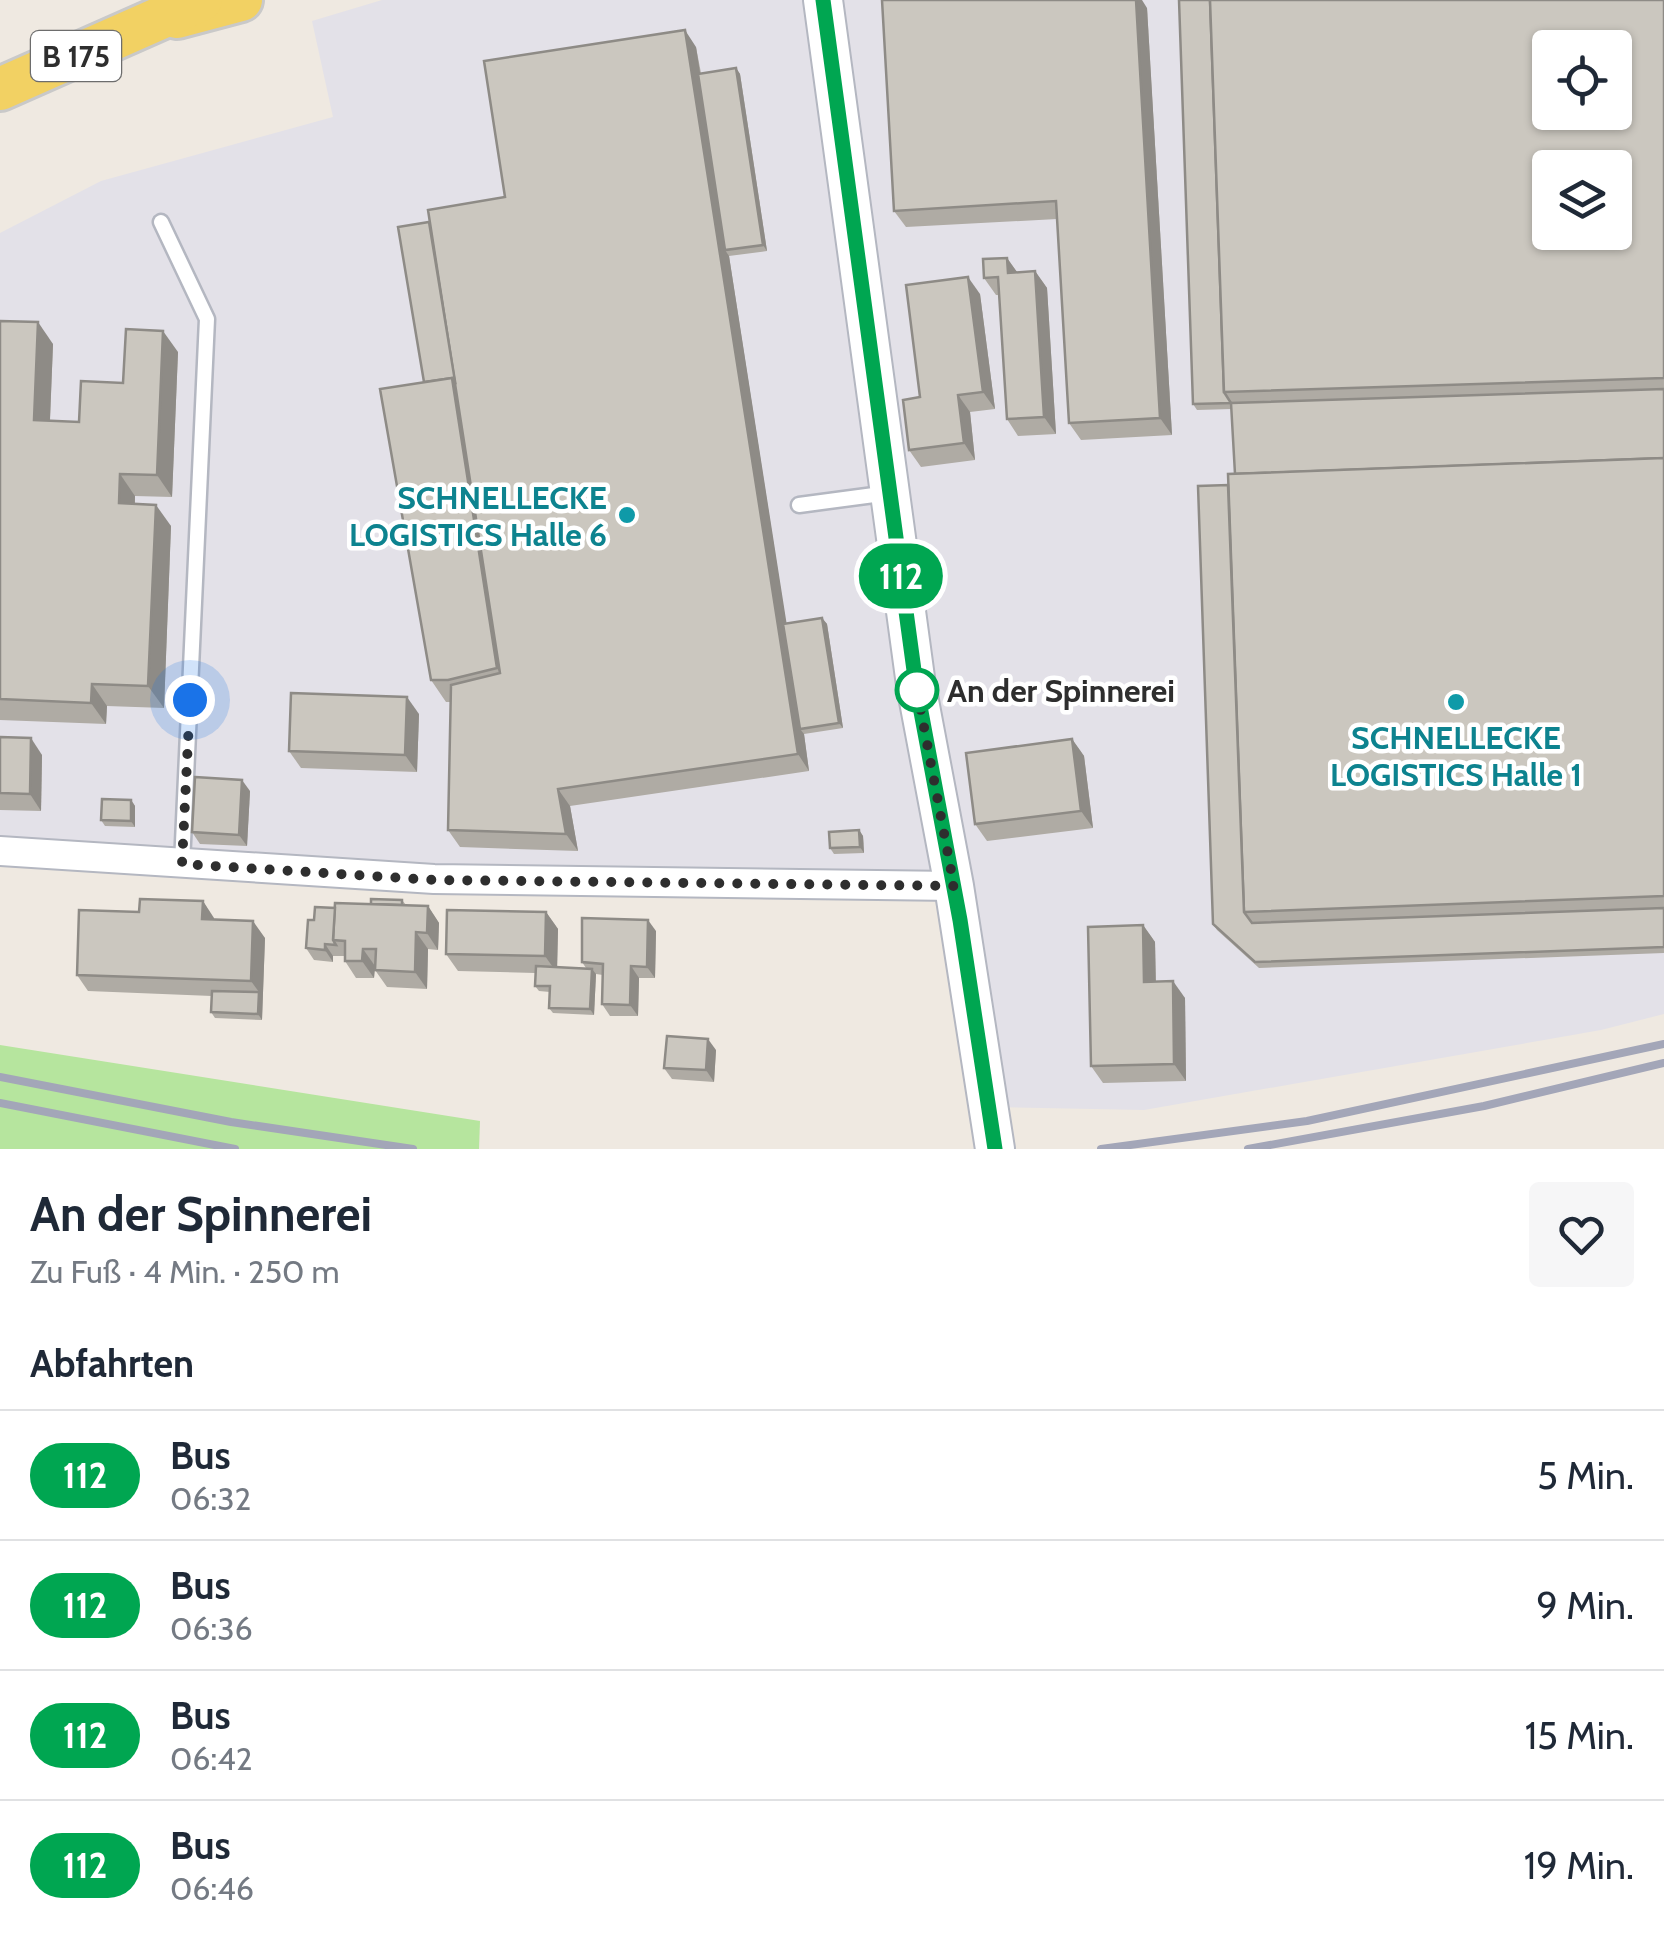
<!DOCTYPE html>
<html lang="de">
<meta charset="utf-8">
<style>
body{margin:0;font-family:Cabin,sans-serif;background:#f6f6f7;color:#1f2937;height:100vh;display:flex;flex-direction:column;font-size:38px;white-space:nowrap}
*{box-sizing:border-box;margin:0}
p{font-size:32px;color:#747a83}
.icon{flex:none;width:55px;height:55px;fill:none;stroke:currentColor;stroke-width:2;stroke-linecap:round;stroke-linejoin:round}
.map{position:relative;height:1149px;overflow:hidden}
.details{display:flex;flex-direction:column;background:#fff;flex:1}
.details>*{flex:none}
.badge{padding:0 20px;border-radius:32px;font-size:35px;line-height:65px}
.buttons{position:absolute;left:1532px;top:30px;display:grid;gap:20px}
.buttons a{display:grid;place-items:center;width:100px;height:100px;border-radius:10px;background:#fff;box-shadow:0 2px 8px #0004;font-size:50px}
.you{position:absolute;width:50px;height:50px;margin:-25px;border:8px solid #fff;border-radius:50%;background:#1a73e8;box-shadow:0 0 0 15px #1a73e833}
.map>.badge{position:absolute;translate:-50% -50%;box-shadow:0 0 0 5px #fff}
h2{padding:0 30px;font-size:38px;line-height:90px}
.round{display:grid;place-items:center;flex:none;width:105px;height:105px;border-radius:10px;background:#f6f6f7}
.overview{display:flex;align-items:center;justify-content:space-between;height:170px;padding:0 30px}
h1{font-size:48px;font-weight:700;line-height:75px}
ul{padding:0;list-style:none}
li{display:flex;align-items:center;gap:30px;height:130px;padding:0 30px;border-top:2px solid #e0e1e3}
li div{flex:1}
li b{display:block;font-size:38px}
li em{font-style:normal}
li .badge{min-width:110px;font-weight:700;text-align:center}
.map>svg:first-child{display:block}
</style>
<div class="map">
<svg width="1664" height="1149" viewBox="0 0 1664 1149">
<rect width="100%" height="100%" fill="#efe9e1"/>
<path fill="#e3e1e8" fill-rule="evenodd" d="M 382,0 L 1664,0 L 1664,1014 L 1601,1030 L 1144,1110 L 991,1107 L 954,886 L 0,852 L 0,233 L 101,181 L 333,117 L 312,21 ZM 1550,48 L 1615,48 L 1615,112 L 1550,112 ZM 1550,168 L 1615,168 L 1615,232 L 1550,232 Z"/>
<polygon fill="#b6e59e" points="0,1045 480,1121 479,1149 0,1149"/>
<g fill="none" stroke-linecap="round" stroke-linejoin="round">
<defs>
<g id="lane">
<polyline points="161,222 207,319 182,864"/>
<polyline points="799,505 889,493"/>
</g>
<polyline id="street" points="0,851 434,879 954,886"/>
<polyline id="secondary" points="823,0 916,685 954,886 995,1149"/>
<g id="primary">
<polyline points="177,17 241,0"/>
<polyline points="0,89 201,0"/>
</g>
</defs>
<use href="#lane" stroke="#b4b7c1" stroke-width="19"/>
<use href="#street" stroke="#b4b7c1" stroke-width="32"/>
<use href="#secondary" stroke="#b4b7c1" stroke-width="42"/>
<use href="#primary" stroke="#c9c9c9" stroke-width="48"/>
<use href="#lane" stroke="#fff" stroke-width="14"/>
<use href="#street" stroke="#fff" stroke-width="28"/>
<use href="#secondary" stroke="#fff" stroke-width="38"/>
<use href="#primary" stroke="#f2d163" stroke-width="42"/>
<g stroke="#a3a6b8" stroke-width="8">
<polyline points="0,1077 231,1122 413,1149"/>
<polyline points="0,1103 235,1149"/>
<polyline points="1101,1149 1307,1121 1664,1044"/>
<polyline points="1248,1149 1484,1106 1664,1063"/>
</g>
</g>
<g fill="#afaba4">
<polygon points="1664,0 1664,953 1259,968 1217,930 1213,924 1228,485 1235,474 1232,409 1197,410 1193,404"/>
<polygon points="1147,8 1172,435 1081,440 1069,423 1057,219 906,227 894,211"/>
<polygon points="696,47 701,73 736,68 740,74 767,251 729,256 786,624 822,618 827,624 843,728 804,734 809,771 570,806 578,851 460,847 448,830 451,702 446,702 431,680 424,382 429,222 505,197"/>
<polygon points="1007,258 1017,272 1035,271 1047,288 1056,434 1018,436 1007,419 999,295 996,295 984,278"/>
<polygon points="980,294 995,409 970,412 975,460 921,467 909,450 920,397"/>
<polygon points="0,321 53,344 50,421 79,422 123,383 178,352 172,497 135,496 135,504 171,526 164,708 107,706 106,724 0,720"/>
<polygon points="419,714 417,772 301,768 289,751"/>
<polygon points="0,737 42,755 41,811 0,810"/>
<polygon points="1072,739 1084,756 1093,828 987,841 975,824"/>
<polygon points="250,791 247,846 200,844 192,832"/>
<polygon points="131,800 135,806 135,827 105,826 101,820"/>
<polygon points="859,830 863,836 864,853 834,854 830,848"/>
<polygon points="402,900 406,905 428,906 439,923 438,950 428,949 427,989 387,987 375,970 375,966 374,978 356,978 345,961 345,956 333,956 333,962 314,960 306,948 314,920 335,908"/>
<polygon points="203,901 214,920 265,938 262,1020 215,1018 211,1012 212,996 88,991 77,975 139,912"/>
<polygon points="546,912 558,929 557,967 586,968 582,962 656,931 655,978 639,978 638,1016 610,1016 602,1004 603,975 596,974 594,1015 553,1013 549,1008 550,992 539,991 535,986 535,973 458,971 446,954"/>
<polygon points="1143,925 1155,942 1156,982 1185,998 1186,1081 1103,1083 1091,1066"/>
<polygon points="716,1050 714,1082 672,1079 664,1068"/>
</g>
<g fill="#8e8b86">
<polygon points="1136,0 1142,0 1147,8 1172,435 1160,418"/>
<polygon points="685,30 696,47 728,250 725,250 729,256 803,728 800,729 804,734 809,771 798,754"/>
<polygon points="736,68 740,74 767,251 763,245"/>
<polygon points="1007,258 1019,275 1008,273"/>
<polygon points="1035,271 1047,288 1056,434 1044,417"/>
<polygon points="968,277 980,294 995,409 983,392"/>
<polygon points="38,322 53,344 49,442 34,420"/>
<polygon points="163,331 178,352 172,497 157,475"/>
<polygon points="452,378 463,394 512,690 497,668"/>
<polygon points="958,395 970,412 975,460 964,443"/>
<polygon points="120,474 135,496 134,525 119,503"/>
<polygon points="156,505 171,526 164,708 148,686"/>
<polygon points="822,618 827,624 843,728 839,723"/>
<polygon points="92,684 107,706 106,724 91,703"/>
<polygon points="407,697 419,714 417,772 405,755"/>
<polygon points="31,738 42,755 41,811 30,794"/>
<polygon points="1072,739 1084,756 1093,828 1081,811"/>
<polygon points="242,780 250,791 247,846 239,835"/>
<polygon points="558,789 570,806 578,851 566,834"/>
<polygon points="131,800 135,806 135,827 131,821"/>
<polygon points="859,830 863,836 864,853 860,847"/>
<polygon points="203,901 214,918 214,936 202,919"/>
<polygon points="428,906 439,923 438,950 427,933"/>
<polygon points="546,912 558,929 557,973 545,956"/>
<polygon points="648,920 656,931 655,978 647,967"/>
<polygon points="253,921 265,938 262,1020 258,1014 259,992 251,981"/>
<polygon points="1143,925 1155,942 1156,999 1144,982"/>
<polygon points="416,932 428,949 427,989 415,972"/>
<polygon points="325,944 333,956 333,962 325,950"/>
<polygon points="363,949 375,966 374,978 362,961"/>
<polygon points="631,966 639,978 638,1016 630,1005"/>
<polygon points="592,969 596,974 594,1015 590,1009"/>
<polygon points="1173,981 1185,998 1186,1081 1174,1064"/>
<polygon points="708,1039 716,1050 714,1082 706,1070"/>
</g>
<g fill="#cbc7bf" stroke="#8e8b86" stroke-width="2.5" fill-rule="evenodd">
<polygon points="882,0 1136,0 1160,418 1069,423 1056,201 894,211"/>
<polygon points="1179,0 1210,0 1224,392 1231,403 1193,404"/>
<path d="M 1210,0 L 1664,0 L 1664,378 L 1224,392 ZM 1550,48 L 1615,48 L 1615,112 L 1550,112 ZM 1550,168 L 1615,168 L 1615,232 L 1550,232 Z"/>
<polygon points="685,30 798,754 558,789 566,834 448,830 451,685 500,673 428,210 505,197 484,61"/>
<polygon points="736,68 763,245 725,250 698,74"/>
<polygon points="429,222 455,381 452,378 424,382 398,227"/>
<polygon points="1007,258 1008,273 1035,271 1044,417 1007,419 998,277 984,278 983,259"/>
<polygon points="968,277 983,392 958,395 964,443 909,450 903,400 920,397 906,285"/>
<polygon points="0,321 38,322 34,420 79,422 81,381 123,383 126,329 163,331 157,475 120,474 119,503 156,505 148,686 92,684 91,703 0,699"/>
<polygon points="452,378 497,668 448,680 431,680 380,389"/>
<polygon points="1664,389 1664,458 1235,474 1231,403"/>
<polygon points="1664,458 1664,896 1244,912 1228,474"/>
<polygon points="1228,485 1244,912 1252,923 1664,908 1664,947 1255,962 1213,924 1198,486"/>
<polygon points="822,618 839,723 800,729 783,624"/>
<polygon points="291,693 407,697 405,755 289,751"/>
<polygon points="0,737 31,738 30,794 0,793"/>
<polygon points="1072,739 1081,811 975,824 966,753"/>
<polygon points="195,777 242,780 239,835 192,832"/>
<polygon points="102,799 131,800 131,821 101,820"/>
<polygon points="859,830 860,847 830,848 829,832"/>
<polygon points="140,899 203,901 202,919 253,921 251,981 77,975 79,910 139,912"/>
<polygon points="371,899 402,900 402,905 371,904"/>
<polygon points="335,903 428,906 427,933 416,932 415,972 375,970 376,949 363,949 362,961 345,961 345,941 333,940"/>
<polygon points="315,907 335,908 333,940 336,945 325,944 325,950 306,948 308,920 314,920"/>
<polygon points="447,910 546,912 545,956 446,954"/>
<polygon points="582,918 648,920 647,967 631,966 630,1005 602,1004 603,964 582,962"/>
<polygon points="1143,925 1144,982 1173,981 1174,1064 1091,1066 1088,927"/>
<polygon points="536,966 592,969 590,1009 549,1008 550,986 535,986"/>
<polygon points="212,991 259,992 258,1014 211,1012"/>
<polygon points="667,1036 708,1039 706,1070 664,1068"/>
</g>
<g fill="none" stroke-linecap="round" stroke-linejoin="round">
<defs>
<polyline id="line" points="823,0 916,685 960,920 995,1149"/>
</defs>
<use href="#line" stroke="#fff" stroke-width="22"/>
<use href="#line" stroke="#00a651" stroke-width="15"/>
<polyline stroke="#2e2e2e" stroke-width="10" stroke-dasharray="0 18" points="190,700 182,864 434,880 954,886 916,685 917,690"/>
</g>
<g fill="#0f9aa8" stroke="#fff" stroke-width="4">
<circle cx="627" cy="515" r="10"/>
<circle cx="1456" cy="702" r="10"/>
</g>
<circle fill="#fff" stroke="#00a651" stroke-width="5" cx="917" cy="690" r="20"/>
<g text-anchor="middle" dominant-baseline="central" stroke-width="9" stroke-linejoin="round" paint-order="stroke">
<rect fill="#fff" stroke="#6d6d6d" stroke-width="2.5" x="31" y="31" width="90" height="50" rx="8"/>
<g font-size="30" font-weight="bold" fill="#2e2e2e">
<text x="76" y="56">B 175</text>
</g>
<g font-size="32" font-weight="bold" fill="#0d838f" stroke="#fff" text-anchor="end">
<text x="607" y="497">SCHNELLECKE<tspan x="607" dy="37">LOGISTICS Halle 6</tspan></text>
<text x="1456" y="737" text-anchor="middle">SCHNELLECKE<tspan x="1456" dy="37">LOGISTICS Halle 1</tspan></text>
</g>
<g font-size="32" font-weight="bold" fill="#2e2e2e" stroke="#fff" text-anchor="start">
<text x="947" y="690">An der Spinnerei</text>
</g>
</g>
</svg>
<div class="buttons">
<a><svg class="icon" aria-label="locate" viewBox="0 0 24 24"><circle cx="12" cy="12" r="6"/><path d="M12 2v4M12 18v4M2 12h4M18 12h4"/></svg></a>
<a><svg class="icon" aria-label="layers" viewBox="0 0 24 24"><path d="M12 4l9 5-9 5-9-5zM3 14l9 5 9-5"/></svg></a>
</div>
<div class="you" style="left:190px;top:700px"></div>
<b class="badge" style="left:901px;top:576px;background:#00a651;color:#fff">112</b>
</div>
<section class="details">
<div class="overview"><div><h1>An der Spinnerei</h1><p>Zu Fuß · 4 Min. · 250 m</p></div><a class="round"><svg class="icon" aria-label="heart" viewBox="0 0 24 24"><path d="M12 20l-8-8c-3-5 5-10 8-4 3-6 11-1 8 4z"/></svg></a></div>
<h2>Abfahrten</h2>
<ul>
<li><span class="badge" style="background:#00a651;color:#fff">112</span><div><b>Bus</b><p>06:32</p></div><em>5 Min.</em></li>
<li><span class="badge" style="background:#00a651;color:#fff">112</span><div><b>Bus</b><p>06:36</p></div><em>9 Min.</em></li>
<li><span class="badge" style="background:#00a651;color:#fff">112</span><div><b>Bus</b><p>06:42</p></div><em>15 Min.</em></li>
<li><span class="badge" style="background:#00a651;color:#fff">112</span><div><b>Bus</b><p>06:46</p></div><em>19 Min.</em></li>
</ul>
</section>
